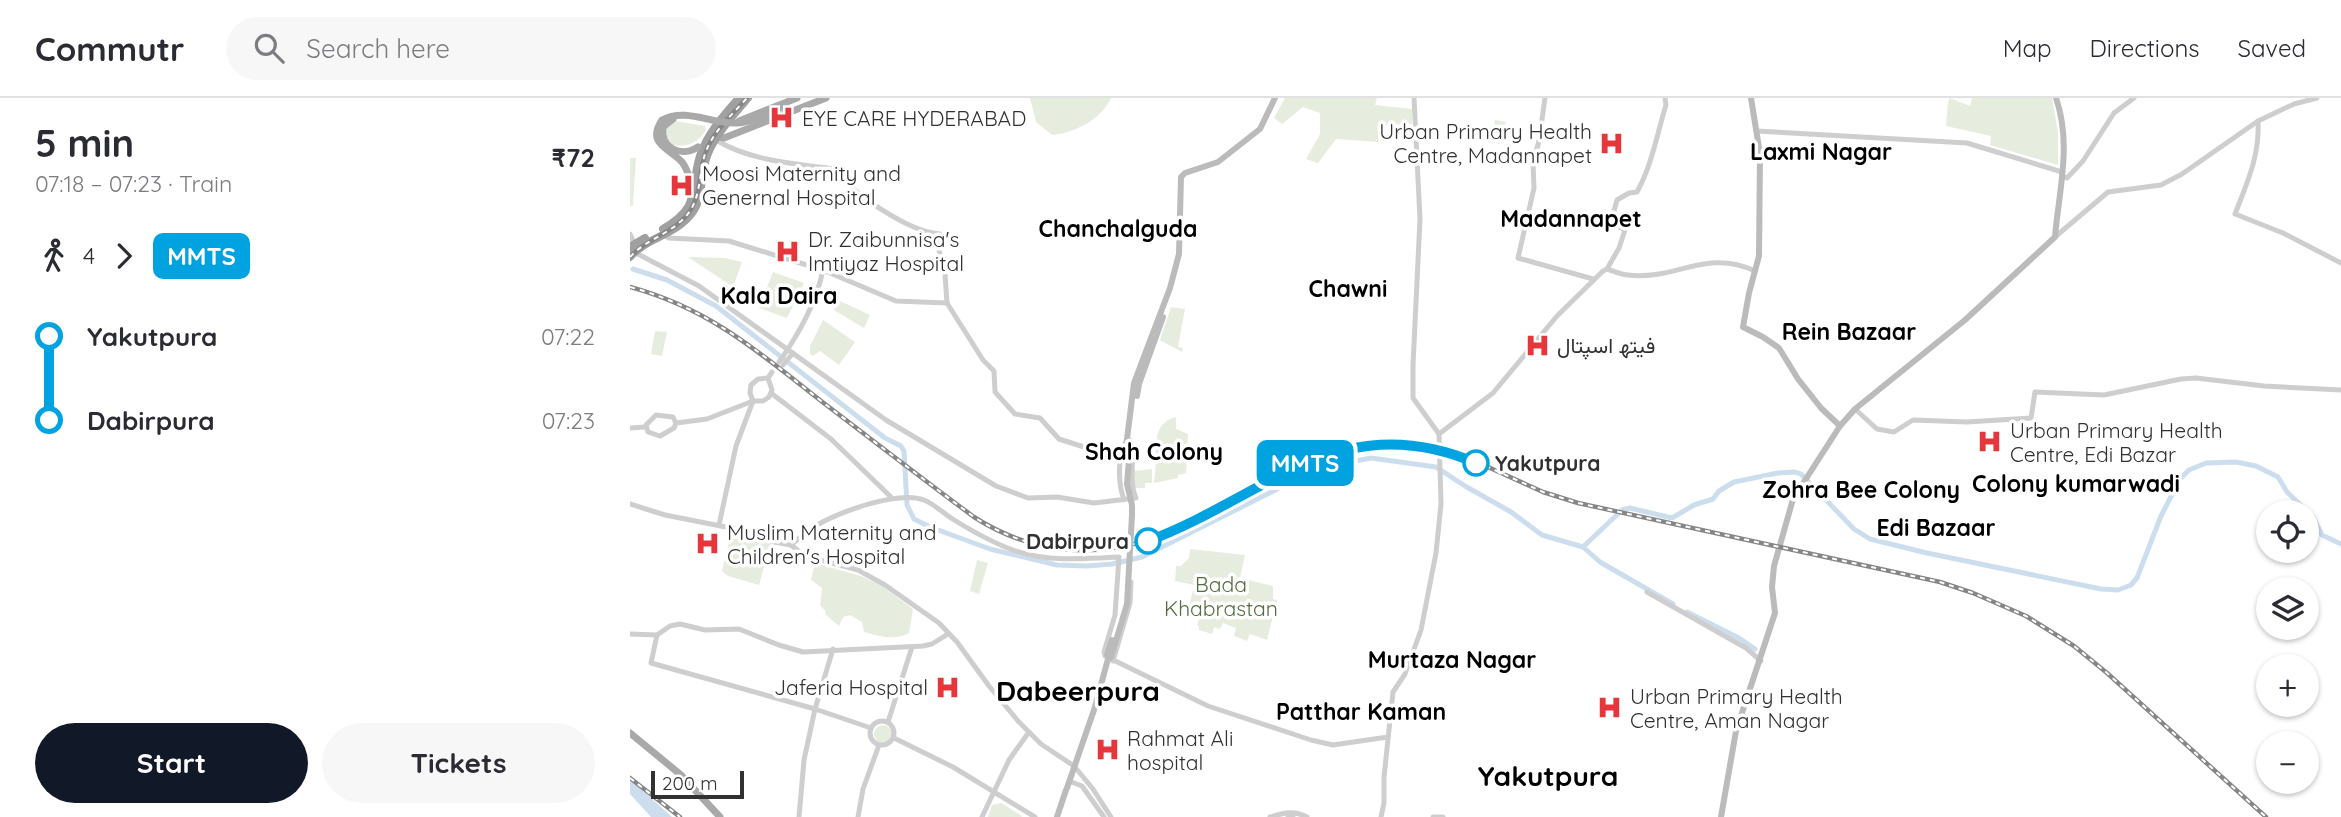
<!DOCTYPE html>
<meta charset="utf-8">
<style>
body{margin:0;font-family:Quicksand,Vazirmatn,sans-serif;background:#f7f7f7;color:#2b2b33;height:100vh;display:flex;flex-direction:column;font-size:26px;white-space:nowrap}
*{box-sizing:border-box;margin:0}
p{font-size:23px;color:#7c7c81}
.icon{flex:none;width:38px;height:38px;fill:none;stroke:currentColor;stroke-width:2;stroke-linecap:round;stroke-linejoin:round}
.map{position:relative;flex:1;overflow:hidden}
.details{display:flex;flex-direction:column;background:#fff;width:630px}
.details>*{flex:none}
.badge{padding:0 14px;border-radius:10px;font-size:24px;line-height:46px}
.tools{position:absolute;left:1626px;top:402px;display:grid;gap:14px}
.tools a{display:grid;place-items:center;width:63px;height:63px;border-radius:50%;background:#fff;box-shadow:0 2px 5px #0004;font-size:35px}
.scale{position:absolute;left:21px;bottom:18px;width:93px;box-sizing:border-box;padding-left:7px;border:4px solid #313131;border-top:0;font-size:19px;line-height:24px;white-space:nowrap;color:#313131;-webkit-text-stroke:5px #fff;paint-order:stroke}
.map>.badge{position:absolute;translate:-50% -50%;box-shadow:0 0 0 4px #fff}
.legs{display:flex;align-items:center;gap:10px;height:77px;padding:0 35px;font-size:23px}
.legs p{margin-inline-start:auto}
.overview{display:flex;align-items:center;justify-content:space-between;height:119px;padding:0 35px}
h1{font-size:38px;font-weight:800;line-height:52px}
.cta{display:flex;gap:14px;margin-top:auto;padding:14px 35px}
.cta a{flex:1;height:80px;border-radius:42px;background:#111827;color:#fff;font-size:28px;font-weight:800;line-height:80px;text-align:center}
.cta a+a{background:#f7f7f7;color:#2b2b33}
ul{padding:0 35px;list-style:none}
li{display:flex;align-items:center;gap:24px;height:84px;font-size:26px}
li i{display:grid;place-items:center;width:10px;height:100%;margin:0 9px;background:currentColor}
li i::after{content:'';width:18px;height:18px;margin:-9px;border:5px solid;border-radius:50%;background:#fff}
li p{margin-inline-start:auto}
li:first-child i{background:linear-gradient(#0000 50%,currentColor 0)}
li:last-child i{background:linear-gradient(currentColor 50%,#0000 0)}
header{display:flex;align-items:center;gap:42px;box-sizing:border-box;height:98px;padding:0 35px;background:#fff;border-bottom:2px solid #e1e1e2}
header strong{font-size:33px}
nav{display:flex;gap:38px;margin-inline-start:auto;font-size:24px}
.search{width:490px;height:63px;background:#f7f7f7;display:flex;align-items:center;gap:18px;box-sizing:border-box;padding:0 24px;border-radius:38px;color:#7c7c81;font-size:26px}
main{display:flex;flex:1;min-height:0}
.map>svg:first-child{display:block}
</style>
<header>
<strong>Commutr</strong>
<div class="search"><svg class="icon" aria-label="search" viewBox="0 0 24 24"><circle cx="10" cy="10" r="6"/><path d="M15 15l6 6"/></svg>Search here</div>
<nav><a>Map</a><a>Directions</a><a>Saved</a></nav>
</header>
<main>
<section class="details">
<div class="overview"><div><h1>5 min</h1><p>07:18 – 07:23 · Train</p></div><b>₹72</b></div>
<div class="legs"><svg class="icon" aria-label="walk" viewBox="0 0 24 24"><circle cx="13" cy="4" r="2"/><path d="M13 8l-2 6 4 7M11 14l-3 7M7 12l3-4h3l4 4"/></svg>4<svg class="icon" aria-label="forward" viewBox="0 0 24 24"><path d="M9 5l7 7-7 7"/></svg><b class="badge" style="background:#00a3e0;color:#fff">MMTS</b></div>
<ul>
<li><i style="color:#00a3e0"></i><b>Yakutpura</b><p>07:22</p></li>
<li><i style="color:#00a3e0"></i><b>Dabirpura</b><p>07:23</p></li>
</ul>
<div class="cta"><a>Start</a><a>Tickets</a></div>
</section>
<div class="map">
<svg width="1711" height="719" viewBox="0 0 1711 719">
<rect width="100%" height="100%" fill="#fff"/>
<g fill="#e6eddf">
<path d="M 400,0 L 481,0 C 471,22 444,35 422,37 L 406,24 Z"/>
<polygon points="655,0 747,0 745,7 782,11 782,26 750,27 748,44 706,41 688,65 676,61 690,36 690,15 673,9 652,26 644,20"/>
<polygon points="1320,0 1340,8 1342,0 1422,0 1428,34 1428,67 1360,47 1361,38 1316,28 1318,4"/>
<polygon points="865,22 876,24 869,46 860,43"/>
<path d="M 45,23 L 75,28 L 76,32 C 66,47 56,49 41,47 L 34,35 L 36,30 Z"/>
<polygon points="0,60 6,60 3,108 0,108"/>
<polygon points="58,159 95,160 112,164 103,189"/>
<polygon points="143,174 174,185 157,220 129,210"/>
<polygon points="210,203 240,217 234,230 204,212"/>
<polygon points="541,209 555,211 548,249 553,250 552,254 530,242"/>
<polygon points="193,222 225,244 209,267 190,253 183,258 180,256 180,248"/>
<polygon points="25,233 37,234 32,258 21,256"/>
<path d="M 546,319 L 546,331 L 558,336 L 557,356 L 547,360 L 547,354 L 535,353 L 534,361 L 526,360 C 525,342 526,324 546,319 Z"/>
<polygon points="557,360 556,375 548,377 548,380 524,385 526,365"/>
<polygon points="522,371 522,385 515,385 515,390 503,390 503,373"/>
<polygon points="102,432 141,445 129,487 98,478 92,473"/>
<polygon points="560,451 615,457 610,480 643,488 643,501 647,502 637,542 620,536 617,543 604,538 606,530 593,525 590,531 584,529 582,536 569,532 569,529 567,527 571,514 559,510 564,487 545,483 546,468 551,468 559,460"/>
<polygon points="347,462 358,465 349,496 340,493"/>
<path d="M 185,465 L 231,478 L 252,488 L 283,511 L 279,535 C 266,543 248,538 234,534 L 232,524 L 220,517 L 213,519 L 209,528 L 196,517 L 195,512 L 190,508 L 192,490 L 181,482 Z"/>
<circle cx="253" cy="636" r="9"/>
<polygon points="371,705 392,718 391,719 358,719 362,707"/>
</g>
<polygon fill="#ccdeed" points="0,681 42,719 21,719 0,696"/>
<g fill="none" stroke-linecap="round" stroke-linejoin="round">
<g stroke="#ccdeed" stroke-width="5">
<polyline points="3,171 37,182 86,208 255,340 271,348 274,353 277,407 284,421 300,429 360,451 427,467 457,468 482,466 512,459 689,370 741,360 806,369 835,388 881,414 912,437 953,449 970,464 1043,506"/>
<polyline points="953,449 992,412 1000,410 1042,420 1064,407 1083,401 1089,393 1104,384 1148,375 1165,374 1171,376 1224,431 1240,441 1297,455 1471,491 1488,492 1501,487 1507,480 1531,418 1550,381 1559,372 1576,365 1606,364 1626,368 1648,379 1657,394 1683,419 1692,437 1711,446"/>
<polyline points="1057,514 1109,540 1125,551"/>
</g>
<g stroke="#cecece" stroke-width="5">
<polyline points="915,0 909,43 903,65 904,90 888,160 963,181"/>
<path d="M 1628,23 C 1630,57 1617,85 1605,116 L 1653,135 L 1711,165"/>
<polyline points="1126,33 1337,45 1432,74"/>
<path d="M 86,42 C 120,63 166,66 204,71 C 223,96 279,134 310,136 L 309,152 L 315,176 L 317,205"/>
<polyline points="1432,78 1437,80 1453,63 1484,15 1504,0"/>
<polyline points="0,136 4,145"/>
<polyline points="34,137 39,140 99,143 193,172 266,203 317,205 353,262 364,273 365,294 385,316 410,320 429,341 454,349 491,355"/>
<polyline points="1425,139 1478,94 1531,87 1552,76 1628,23 1664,6 1687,0"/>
<path d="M 4,154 L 69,188 L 256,322 L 366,388 L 398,400 L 427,399 L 464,405 L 506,400 C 497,381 507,361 500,342 L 497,342 C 487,358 488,385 494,402"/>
<path d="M 977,171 L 989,150 L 995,132 L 981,124 L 987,102 L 999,95 L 1007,94 C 1022,67 1027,36 1036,7 L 1035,0"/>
<path d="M 149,264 C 169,236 186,205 193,172"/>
<polyline points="153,267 163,255"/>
<polyline points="141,295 201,341 261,399"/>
<polyline points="1225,311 1247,331 1264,334 1283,322 1337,324 1401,320 1405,294 1474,297 1551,281 1566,280 1634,288 1711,292"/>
<polygon points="26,317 43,319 46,325 44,330 30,338 18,334 16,327"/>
<polyline points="46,325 77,321 123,303 133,303 139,299 142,292 138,280"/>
<polyline points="0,330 15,329"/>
<path d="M 809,336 L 863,295 L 927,218 L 973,173 L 977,171 C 984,173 991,177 998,177 C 1045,183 1076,150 1125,173"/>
<polyline points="0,406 35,417 111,432 144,444 161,447 175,458 228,472 255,487 309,525 327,544 359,588 388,623 411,646 444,668 463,691 481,719"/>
<polyline points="89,427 106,348 123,303 120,295 121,287 128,281 138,280 142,274"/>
<path d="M 161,447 C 169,440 177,433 187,427 C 210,414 268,392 294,402 C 304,406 312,414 321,420 C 340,432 361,444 383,452 C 417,464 454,461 489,459 L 485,517 L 474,554 L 475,558 L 578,608 L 681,642 L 703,647 L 758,639"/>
<polyline points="1017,494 1116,550 1131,563"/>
<polyline points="0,536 27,537 40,528 50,526 75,532 109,531 149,547 173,554 293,548 302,546 318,536"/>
<polyline points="27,537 21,565 185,611 241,630"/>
<polyline points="483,563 500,505 501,484"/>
<circle cx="252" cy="635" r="12"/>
<polyline points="258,624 282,549"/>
<polyline points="264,640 323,669 405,719"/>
<polyline points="439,683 452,688 474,719"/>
<polyline points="169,719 174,662 185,611 203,551"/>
<polyline points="228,719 233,691 249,647"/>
<polyline points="352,719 379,662 399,634"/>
<path d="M 640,719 C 654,715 663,712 677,719"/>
<polyline points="658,719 663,719"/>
<polyline points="751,719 754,705 754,679 763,594 775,576 791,532 806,455 811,406 809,336 783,300 783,267 790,121 784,0"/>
<polyline points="803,719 813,719"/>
</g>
<g stroke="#bbb" stroke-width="6">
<polyline points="1121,0 1130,56 1129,158 1119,195 1113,229 1133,239 1149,250 1168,281 1191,310 1210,328"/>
<polyline points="507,298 509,286 533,219"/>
<polyline points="496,349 504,285 540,190 549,156 551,79 555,75 588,64 630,31 645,0"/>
<polyline points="437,690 464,612 478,561 481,559"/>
<polyline points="427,719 436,692"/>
<path d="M 1091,719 L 1106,633 L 1145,515 L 1142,489 L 1144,468 L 1163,401 L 1210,328 L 1225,311 L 1335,222 L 1425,139 C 1429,92 1442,46 1426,0"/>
</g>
<g stroke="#a9a9a9" stroke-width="7">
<polyline points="109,23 167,0"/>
<polyline points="88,39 94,40 196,0"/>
<polyline points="0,635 51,677 90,719"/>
</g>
<g stroke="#a0a0a0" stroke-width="8">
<path d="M 33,131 C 72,108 59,94 70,58 C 77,36 94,17 109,0"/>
<polyline points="0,149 15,140"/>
<path d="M 0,159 C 17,139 46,137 62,115 C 74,99 70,76 77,58 C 84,38 105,15 118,0"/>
</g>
<defs>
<g id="rail">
<path d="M 0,159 C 17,140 45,135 60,113 C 71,96 69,75 75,56 C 83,33 101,18 117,0"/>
<path d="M 0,189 C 81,211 131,256 195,306 C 245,344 294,382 344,419 C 400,455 464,462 527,439 L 673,363 L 715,349 L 747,346 L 783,347 L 816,353 L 847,364 L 913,394 L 948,405 L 1310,484 L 1343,495 L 1396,518 L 1444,548 L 1477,575 L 1636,719"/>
<polyline points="0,680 50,719"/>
</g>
</defs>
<use href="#rail" stroke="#868686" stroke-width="4.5"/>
<use href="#rail" stroke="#fff" stroke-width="2" stroke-dasharray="5" stroke-linecap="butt"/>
<g stroke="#bbb" stroke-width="6">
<polyline points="477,557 482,542"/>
<polyline points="481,559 497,506 502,417 502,407 497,386 500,350"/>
</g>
<g stroke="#a9a9a9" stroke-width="7">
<path d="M 43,21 L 33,29 C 30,50 51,60 68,49"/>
<path d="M 60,81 C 58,75 56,69 52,64 C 39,50 16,46 32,22 C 56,9 83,27 108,25 C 123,24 140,14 154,8"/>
</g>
</g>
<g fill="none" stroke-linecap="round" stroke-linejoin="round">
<defs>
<path id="line-1" d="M 518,443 C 636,399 710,307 846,365"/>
</defs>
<use href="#line-1" stroke="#fff" stroke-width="16"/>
<use href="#line-1" stroke="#00a3e0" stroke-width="10"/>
</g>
<defs>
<symbol id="hospital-bare" viewBox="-9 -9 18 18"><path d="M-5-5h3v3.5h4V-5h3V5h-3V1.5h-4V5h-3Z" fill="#e5363b" stroke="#fff" stroke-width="2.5" paint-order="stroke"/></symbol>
</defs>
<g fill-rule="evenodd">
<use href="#hospital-bare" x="134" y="2" width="35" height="35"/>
<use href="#hospital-bare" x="964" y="28" width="35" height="35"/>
<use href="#hospital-bare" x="34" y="70" width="35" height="35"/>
<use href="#hospital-bare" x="140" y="136" width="35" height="35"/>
<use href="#hospital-bare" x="890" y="230" width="35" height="35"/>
<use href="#hospital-bare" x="1342" y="326" width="35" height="35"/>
<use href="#hospital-bare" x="60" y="428" width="35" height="35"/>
<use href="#hospital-bare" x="300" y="572" width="35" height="35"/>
<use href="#hospital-bare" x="962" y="592" width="35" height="35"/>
<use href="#hospital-bare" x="460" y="634" width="35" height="35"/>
</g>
<g fill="#fff" stroke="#00a3e0" stroke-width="3.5">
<circle cx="846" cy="365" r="12"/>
<circle cx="518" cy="443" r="12"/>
</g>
<g text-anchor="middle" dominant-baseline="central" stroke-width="7" stroke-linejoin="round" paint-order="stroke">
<g font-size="21" fill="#313131" stroke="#fff" text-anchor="start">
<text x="172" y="20">EYE CARE HYDERABAD</text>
<text x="962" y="33" text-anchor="end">Urban Primary Health<tspan x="962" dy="24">Centre, Madannapet</tspan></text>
<text x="72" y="75">Moosi Maternity and<tspan x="72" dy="24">Genernal Hospital</tspan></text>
<text x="178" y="141">Dr. Zaibunnisa's<tspan x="178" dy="24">Imtiyaz Hospital</tspan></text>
<text x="927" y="247">فیتھ اسپتال</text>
<text x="1380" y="332">Urban Primary Health<tspan x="1380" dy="24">Centre, Edi Bazar</tspan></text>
<text x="97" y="434">Muslim Maternity and<tspan x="97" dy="24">Children's Hospital</tspan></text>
<text x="298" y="589" text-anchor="end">Jaferia Hospital</text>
<text x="1000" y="598">Urban Primary Health<tspan x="1000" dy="24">Centre, Aman Nagar</tspan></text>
<text x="497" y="640">Rahmat Ali<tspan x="497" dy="24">hospital</tspan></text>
</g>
<g font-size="21" font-weight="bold" fill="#313131" stroke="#fff" text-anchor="start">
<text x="865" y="365">Yakutpura</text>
<text x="499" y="443" text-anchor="end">Dabirpura</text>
</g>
<g font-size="21" fill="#526d3e" stroke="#fff">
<text x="591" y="486">Bada<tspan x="591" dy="24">Khabrastan</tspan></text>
</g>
<g font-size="23" font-weight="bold" fill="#000" stroke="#fff">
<text x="1191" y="53">Laxmi Nagar</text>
<text x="941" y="120">Madannapet</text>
<text x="488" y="130">Chanchalguda</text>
<text x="718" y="190">Chawni</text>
<text x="149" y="197">Kala Daira</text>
<text x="1219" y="233">Rein Bazaar</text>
<text x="524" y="353">Shah Colony</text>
<text x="1446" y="385">Colony kumarwadi</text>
<text x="1231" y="391">Zohra Bee Colony</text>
<text x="1306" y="429">Edi Bazaar</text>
<text x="822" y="561">Murtaza Nagar</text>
<text x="731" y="613">Patthar Kaman</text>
</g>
<g font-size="28" font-weight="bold" fill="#000" stroke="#fff">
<text x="448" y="592">Dabeerpura</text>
<text x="918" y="677">Yakutpura</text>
</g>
</g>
</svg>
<div class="tools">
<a><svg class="icon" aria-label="locate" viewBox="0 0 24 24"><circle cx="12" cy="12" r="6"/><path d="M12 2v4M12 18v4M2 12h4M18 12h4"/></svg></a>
<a><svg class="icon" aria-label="layers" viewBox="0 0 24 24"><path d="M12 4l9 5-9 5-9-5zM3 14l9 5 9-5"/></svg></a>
<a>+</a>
<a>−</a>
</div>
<div class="scale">200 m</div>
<b class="badge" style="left:675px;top:365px;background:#00a3e0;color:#fff">MMTS</b>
</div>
</main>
